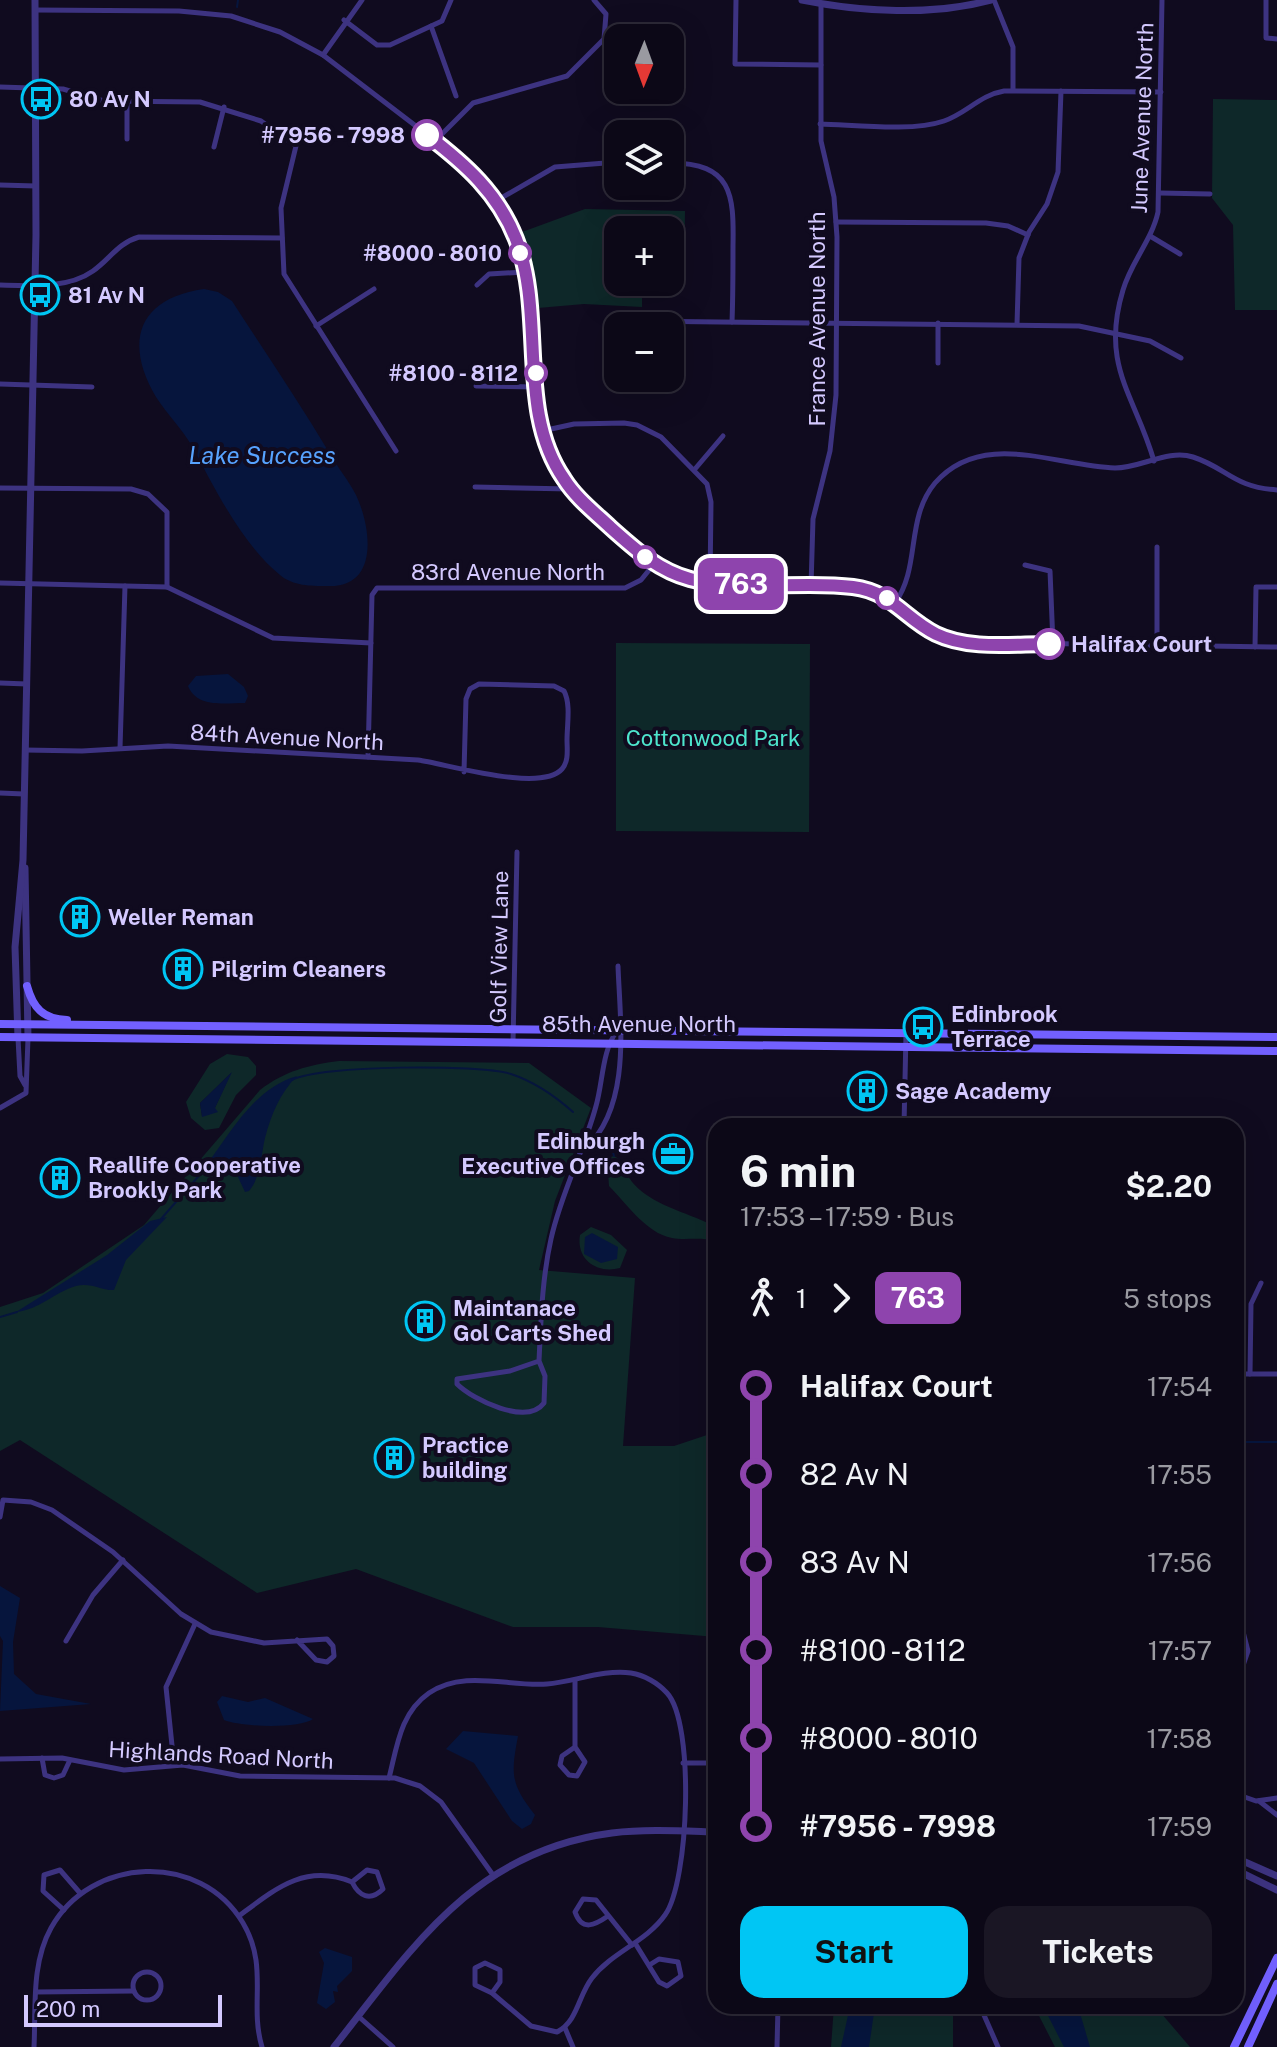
<!DOCTYPE html>
<meta charset="utf-8">
<style>
body{margin:0;font-family:"Public Sans",sans-serif;background:#1a1624;color:#f1f3f6;height:100vh;display:flex;flex-direction:column;font-size:30px;white-space:nowrap}
*{box-sizing:border-box;margin:0}
p{font-size:26px;color:#9a9aa1}
.icon{flex:none;width:44px;height:44px;fill:none;stroke:currentColor;stroke-width:2;stroke-linecap:round;stroke-linejoin:round}
.map{position:relative;flex:1;overflow:hidden}
.panel{position:absolute;left:708px;top:1118px;width:536px;height:896px;display:flex;flex-direction:column;background:#0c0817;border-radius:24px;box-shadow:0 8px 32px #0002,0 0 0 2px #2c2936}
.panel>*{flex:none}
.badge{padding:0 16px;border-radius:12px;font-size:28px;line-height:52px}
.needle{width:52px;rotate:181deg}
.fabs{position:absolute;left:604px;top:24px;display:grid;gap:16px}
.fabs a{display:grid;place-items:center;width:80px;height:80px;border-radius:16px;background:#0c0817;box-shadow:0 8px 32px #0002,0 0 0 2px #2c2936;font-size:40px}
.scale{position:absolute;left:24px;bottom:20px;width:198px;box-sizing:border-box;padding-left:8px;border:4px solid #d4c9ff;border-top:0;font-size:22px;line-height:28px;white-space:nowrap;color:#d4c9ff;-webkit-text-stroke:6px #100b1f;paint-order:stroke}
.map>.badge{position:absolute;translate:-50% -50%;box-shadow:0 0 0 4px #fff}
.legs{display:flex;align-items:center;gap:12px;height:88px;padding:0 32px;font-size:26px}
.legs p{margin-inline-start:auto}
.head{display:flex;align-items:center;justify-content:space-between;height:136px;padding:0 32px}
h1{font-size:44px;font-weight:700;line-height:60px}
.button{display:flex;gap:16px;margin-top:auto;padding:16px 32px}
.button a{flex:1;height:92px;border-radius:24px;background:#00c6f4;color:#111;font-size:32px;font-weight:700;line-height:92px;text-align:center}
.button a+a{background:#1a1624;color:#f1f3f6}
ul{padding:0 32px;list-style:none}
li{display:flex;align-items:center;gap:28px;height:88px;font-size:30px}
li i{display:grid;place-items:center;width:12px;height:100%;margin:0 10px;background:currentColor}
li i::after{content:'';width:20px;height:20px;margin:-10px;border:6px solid;border-radius:50%;background:#0c0817}
li p{margin-inline-start:auto}
li:first-child i{background:linear-gradient(#0000 50%,currentColor 0)}
li:last-child i{background:linear-gradient(currentColor 50%,#0000 0)}
.map>svg:first-child{display:block}
</style>
<div class="map">
<svg width="1277" height="2047" viewBox="0 0 1277 2047">
<rect width="100%" height="100%" fill="#100b1f"/>
<g fill="#0e2829" fill-rule="evenodd">
<polygon points="1213,99 1277,100 1277,310 1235,310 1233,225 1212,198"/>
<polygon points="585,209 685,211 684,283 644,282 670,282 670,230 618,230 618,282 642,282 642,307 584,304 538,308 531,262 522,232"/>
<polygon points="616,643 810,644 809,832 616,831"/>
<path d="M 227,1054 L 248,1057 L 256,1066 L 256,1075 L 236,1095 L 219,1128 L 205,1130 L 191,1118 L 186,1102 L 210,1064 ZM 231,1073 L 213,1112 L 202,1116 L 200,1103 Z"/>
<path d="M 339,1061 L 529,1063 L 591,1108 L 555,1201 L 539,1270 L 635,1278 L 623,1446 L 674,1446 L 716,1432 L 716,1637 L 598,1627 L 513,1627 L 356,1569 L 257,1593 L 20,1440 L 0,1451 L 0,1307 L 43,1293 L 144,1225 L 260,1090 C 285,1071 308,1065 339,1061 Z"/>
<path d="M 614,1156 L 622,1161 C 632,1203 683,1209 716,1227 L 716,1242 C 701,1236 686,1241 672,1238 C 646,1233 627,1204 609,1186 L 607,1158 Z"/>
<path d="M 591,1227 L 611,1235 L 627,1250 L 620,1268 C 597,1274 576,1260 580,1235 Z"/>
<polygon points="834,2006 953,2006 953,2047 831,2047"/>
<polygon points="1034,2006 1155,2006 1190,2047 1055,2047"/>
</g>
<g fill="#06153d">
<path d="M 204,289 L 218,292 L 232,301 C 265,352 299,402 330,454 C 338,468 349,481 356,495 C 372,529 379,589 326,586 C 311,586 293,586 280,575 C 242,544 215,489 192,446 C 182,429 167,414 156,397 C 123,341 139,298 204,289 Z"/>
<path d="M 228,674 L 244,687 L 248,696 L 245,703 C 224,703 197,708 188,686 L 196,676 Z"/>
<polygon points="232,1072 215,1108 218,1112 202,1117 200,1103"/>
<path d="M 297,1076 C 280,1093 271,1115 265,1138 C 261,1155 261,1177 249,1191 L 245,1192 L 231,1162 L 217,1162 L 202,1171 C 229,1136 252,1089 297,1076 Z"/>
<path d="M 167,1217 L 126,1260 L 114,1290 C 102,1291 91,1282 76,1286 C 55,1292 39,1310 16,1312 L 107,1255 L 150,1221 Z"/>
<polygon points="592,1233 618,1247 617,1259 601,1263 584,1254 585,1237"/>
<polygon points="0,1586 20,1598 13,1642 14,1674 36,1694 91,1704 0,1711 3,1641 0,1636"/>
<path d="M 222,1696 L 248,1702 L 265,1698 L 313,1719 C 299,1729 241,1727 224,1720 L 217,1702 Z"/>
<path d="M 463,1731 L 518,1736 C 511,1774 510,1783 535,1815 L 531,1824 L 522,1829 L 512,1821 L 474,1763 L 446,1749 Z"/>
<polygon points="325,1948 352,1957 352,1971 337,1986 338,1992 333,1991 335,2002 326,2009 317,2003 324,1963 319,1952"/>
<polygon points="850,2006 875,2006 869,2047 841,2047"/>
<polygon points="1043,2006 1078,2006 1090,2047 1064,2047"/>
</g>
<g fill="none" stroke-linecap="round" stroke-linejoin="round">
<g stroke="#06153d" stroke-width="2">
<polyline points="237,7 238,0"/>
<path d="M 292,1080 C 320,1065 479,1064 511,1074 C 535,1082 555,1096 573,1112"/>
<polyline points="610,1142 614,1156"/>
<polyline points="161,1219 204,1170"/>
<polyline points="0,1317 17,1312"/>
<polyline points="1236,1442 1277,1442"/>
</g>
<g stroke="#3d3381" stroke-width="5">
<polyline points="736,0 735,64 821,65"/>
<polyline points="994,0 1013,47 1013,90"/>
<polyline points="1266,0 1266,38 1277,39"/>
<polyline points="35,10 179,11 231,16 280,32 323,55 459,159 499,205 524,266 542,431 563,479 588,506 641,554 671,572 710,583 840,586 871,591 898,605 935,633 957,642 1277,647"/>
<polyline points="344,20 377,45 390,45 442,21 451,0"/>
<polyline points="431,26 456,96"/>
<polyline points="323,55 362,0"/>
<polyline points="0,87 63,89 104,101 200,102 261,121 296,146 281,208 284,274 396,451"/>
<path d="M 820,124 C 856,125 912,132 944,121 C 967,113 980,95 1004,91 L 1161,92"/>
<polyline points="127,139 127,101"/>
<polyline points="435,141 473,103 567,76 604,39 606,14 594,0"/>
<polyline points="214,147 224,107"/>
<path d="M 670,163 C 732,163 734,194 733,246 C 733,271 733,297 732,322"/>
<polyline points="0,185 36,186"/>
<polyline points="1160,193 1210,194"/>
<polyline points="496,201 555,167 618,162"/>
<polyline points="836,222 986,223 1008,226 1028,235"/>
<polyline points="1150,236 1180,254"/>
<path d="M 0,285 C 29,286 68,289 93,271 C 110,259 118,243 139,237 L 282,238"/>
<polyline points="477,285 489,274 525,272"/>
<polyline points="633,321 1079,326 1150,341 1181,358"/>
<polyline points="1017,324 1019,258 1029,232 1047,204 1058,172 1061,91"/>
<polyline points="316,326 374,289"/>
<polyline points="938,363 938,323"/>
<polyline points="0,384 92,387"/>
<polyline points="476,386 537,387"/>
<polyline points="542,431 574,424 624,423 637,425 661,437 707,484 711,502 710,583"/>
<path d="M 1154,461 C 1135,395 1100,366 1123,290 C 1131,262 1152,240 1158,212 L 1162,0"/>
<polyline points="695,469 723,436"/>
<polyline points="475,487 570,489"/>
<polyline points="0,488 131,489 148,494 167,512 167,587"/>
<polyline points="1025,565 1050,571 1053,644"/>
<polyline points="0,583 167,587 273,638 371,643"/>
<polyline points="811,586 813,519 830,451 836,395 837,237 834,197 821,141 821,4"/>
<path d="M 895,603 C 921,567 905,519 935,483 C 982,429 1055,466 1115,468 C 1141,468 1168,449 1193,457 C 1227,468 1233,487 1277,490"/>
<polyline points="1157,646 1157,547"/>
<polyline points="1255,647 1256,587 1277,587"/>
<polyline points="0,683 27,684"/>
<polyline points="120,748 125,586"/>
<path d="M 25,750 L 82,751 L 168,746 L 418,760 C 447,764 541,793 562,769 C 569,761 567,749 567,740 C 567,725 571,704 564,691 L 554,686 L 479,684 L 470,689 L 466,699 L 464,772"/>
<polyline points="368,757 372,595 377,588 625,588 641,580 654,564"/>
<polyline points="0,793 24,794"/>
<polyline points="18,1038 20,1076 25,1085"/>
<polyline points="513,1042 517,852"/>
<polyline points="0,1108 26,1093 28,1038"/>
<polyline points="904,1126 906,1033"/>
<path d="M 586,1148 C 632,1105 620,1022 618,966"/>
<path d="M 539,1361 L 510,1371 L 457,1379 L 457,1384 C 473,1400 527,1426 544,1403 L 545,1376 L 539,1361 C 541,1320 542,1279 551,1239 C 561,1193 584,1151 596,1106 C 603,1082 602,1050 617,1031"/>
<polyline points="1236,1374 1277,1374"/>
<polyline points="1250,1374 1251,1304 1261,1283"/>
<polyline points="1236,1516 1236,1532"/>
<polyline points="0,1517 3,1500 31,1502 52,1510 113,1552 181,1614 211,1632 264,1643 327,1639 333,1646 334,1656 327,1662 316,1660 297,1640"/>
<polyline points="1236,1604 1248,1651 1236,1686"/>
<polyline points="66,1641 93,1595 123,1560"/>
<polyline points="575,1747 562,1756 560,1765 569,1775 577,1776 585,1762 575,1747 575,1680"/>
<polyline points="42,1758 45,1775 54,1778 63,1775 70,1760"/>
<polyline points="0,1759 62,1758 124,1770 183,1765 240,1776 395,1778 420,1786 441,1802 493,1875"/>
<polyline points="683,1763 716,1763"/>
<polyline points="174,1765 166,1687 195,1624"/>
<path d="M 389,1778 C 397,1747 400,1713 429,1693 C 464,1669 508,1687 547,1684 C 574,1682 603,1669 631,1673 C 644,1675 658,1683 667,1693 C 695,1723 689,1882 665,1915 C 646,1942 612,1952 592,1978 C 578,1996 578,2021 557,2032 L 531,2026 L 492,1993 L 475,1985 L 475,1968 L 485,1963 L 500,1970 L 500,1982 L 492,1993"/>
<polyline points="1236,1794 1256,1801 1277,1798"/>
<polyline points="1259,1801 1277,1815"/>
<polyline points="64,1910 43,1891 44,1875 60,1870 80,1893"/>
<path d="M 239,1916 C 275,1889 305,1863 352,1882 C 359,1896 370,1902 383,1889 L 377,1872 L 367,1870 L 352,1882"/>
<path d="M 608,1916 C 595,1925 582,1932 575,1912 L 583,1899 L 596,1900 L 632,1945"/>
<polyline points="635,1943 659,1982 667,1986 681,1976 678,1962 659,1959 651,1964"/>
<circle cx="147" cy="1986" r="14"/>
<polyline points="36,1992 134,1991"/>
<polyline points="980,2006 998,2047"/>
<polyline points="358,2016 393,2047"/>
<polyline points="565,2028 573,2047"/>
<path d="M 34,2047 C 36,2008 31,1964 51,1928 C 91,1856 200,1851 243,1923 C 269,1967 249,2004 262,2047"/>
<polyline points="777,2047 778,2006"/>
</g>
<g stroke="#3d3381" stroke-width="7">
<path d="M 802,0 C 861,12 932,16 991,0"/>
<polyline points="25,868 28,1038"/>
<polyline points="18,1038 15,947 23,860 36,235 35,0"/>
<polyline points="1236,1858 1277,1876"/>
<polyline points="1236,1870 1277,1890"/>
<path d="M 334,2047 C 413,1947 474,1851 612,1833 C 646,1829 681,1831 716,1832"/>
</g>
<g stroke="#7260ff" stroke-width="8">
<path d="M 27,986 C 33,1008 43,1019 67,1020"/>
<polyline points="0,1024 1277,1037"/>
<polyline points="0,1037 1277,1051"/>
<polyline points="1234,2047 1277,1958"/>
<polyline points="1248,2047 1277,1984"/>
</g>
</g>
<g fill="none" stroke-linecap="round" stroke-linejoin="round">
<defs>
<path id="line-1" d="M 427,135 C 465,164 498,193 516,239 C 546,315 516,410 564,479 C 576,498 594,512 610,527 C 635,549 657,570 690,579 C 742,593 800,580 853,587 C 892,592 904,618 936,634 C 969,650 1013,644 1049,644"/>
</defs>
<use href="#line-1" stroke="#fff" stroke-width="18"/>
<use href="#line-1" stroke="#8e44ad" stroke-width="12"/>
</g>
<defs>
<symbol id="bus-ring" viewBox="-11 -11 22 22"><circle r="9.5" fill="#100b1f" stroke="#00c6f4" stroke-width="1.5"/><path d="M-5-6H5V4H4V6H2V4H-2V6H-4V4H-5ZM-3.5-4V0h7V-4ZM-3.5 1.2v1.5H-2V1.2ZM2 1.2v1.5H3.5V1.2Z" fill="#00c6f4"/></symbol>
<symbol id="building-ring" viewBox="-11 -11 22 22"><circle r="9.5" fill="#100b1f" stroke="#00c6f4" stroke-width="1.5"/><path d="M-4-6H4V6H1V3H-1V6H-4ZM-2.5-4.3h1.7v1.8h-1.7ZM.8-4.3h1.7v1.8H.8ZM-2.5-1h1.7V.8h-1.7ZM.8-1h1.7V.8H.8Z" fill="#00c6f4"/></symbol>
<symbol id="office-ring" viewBox="-11 -11 22 22"><circle r="9.5" fill="#100b1f" stroke="#00c6f4" stroke-width="1.5"/><path d="M-6-3h4V-5.5h4V-3h4V5H-6ZM-1-4.5V-3h2v-1.5ZM-6 0V1H6V0Z" fill="#00c6f4"/></symbol>
</defs>
<g fill-rule="evenodd">
<use href="#bus-ring" x="19" y="77" width="44" height="44"/>
<use href="#bus-ring" x="18" y="273" width="44" height="44"/>
<use href="#building-ring" x="58" y="895" width="44" height="44"/>
<use href="#building-ring" x="161" y="947" width="44" height="44"/>
<use href="#bus-ring" x="901" y="1005" width="44" height="44"/>
<use href="#building-ring" x="845" y="1069" width="44" height="44"/>
<use href="#office-ring" x="651" y="1132" width="44" height="44"/>
<use href="#building-ring" x="38" y="1156" width="44" height="44"/>
<use href="#building-ring" x="403" y="1299" width="44" height="44"/>
<use href="#building-ring" x="372" y="1436" width="44" height="44"/>
</g>
<g fill="#fff" stroke="#8e44ad" stroke-width="4">
<circle cx="427" cy="135" r="14"/>
<circle cx="520" cy="253" r="10"/>
<circle cx="536" cy="373" r="10"/>
<circle cx="645" cy="557" r="10"/>
<circle cx="887" cy="598" r="10"/>
<circle cx="1049" cy="644" r="14"/>
</g>
<g text-anchor="middle" dominant-baseline="central" stroke-width="8" stroke-linejoin="round" paint-order="stroke">
<g font-size="22" font-weight="bold" fill="#d4c9ff" stroke="#100b1f" text-anchor="start">
<text x="69" y="99">80 Av N</text>
<text x="68" y="295">81 Av N</text>
<text x="108" y="917">Weller Reman</text>
<text x="211" y="969">Pilgrim Cleaners</text>
<text x="951" y="1014">Edinbrook<tspan x="951" dy="25">Terrace</tspan></text>
<text x="895" y="1091">Sage Academy</text>
<text x="645" y="1141" text-anchor="end">Edinburgh<tspan x="645" dy="25">Executive Offices</tspan></text>
<text x="88" y="1165">Reallife Cooperative<tspan x="88" dy="25">Brookly Park</tspan></text>
<text x="453" y="1308">Maintanace<tspan x="453" dy="25">Gol Carts Shed</tspan></text>
<text x="422" y="1445">Practice<tspan x="422" dy="25">building</tspan></text>
</g>
<g font-size="22" fill="#d4c9ff" stroke="#100b1f">
<text transform="translate(1142 118) rotate(-88)">June Avenue North</text>
<text transform="translate(817 319) rotate(-90)">France Avenue North</text>
<text x="508" y="572">83rd Avenue North</text>
<text transform="translate(287 737) rotate(3)">84th Avenue North</text>
<text transform="translate(499 947) rotate(-89)">Golf View Lane</text>
<text x="639" y="1024">85th Avenue North</text>
<text transform="translate(221 1755) rotate(3)">Highlands Road North</text>
</g>
<g font-size="22" font-weight="bold" fill="#d4c9ff" stroke="#100b1f" text-anchor="end">
<text x="405" y="135">#7956 - 7998</text>
<text x="502" y="253">#8000 - 8010</text>
<text x="518" y="373">#8100 - 8112</text>
<text x="1071" y="644" text-anchor="start">Halifax Court</text>
</g>
<g font-size="22" fill="#4ee5cd" stroke="#100b1f">
<text x="713" y="738">Cottonwood Park</text>
</g>
<g font-size="24" font-style="italic" fill="#57a3ff" stroke="#100b1f">
<text x="262" y="455">Lake Success</text>
</g>
</g>
</svg>
<div class="fabs">
<a><svg class="needle" viewBox="-14 -14 28 28"><path d="M0-13l5 13h-10z" fill="#e53935"/><path d="M0 13l5-13h-10z" fill="#9a9aa1"/></svg></a>
<a><svg class="icon" aria-label="layers" viewBox="0 0 24 24"><path d="M12 4l9 5-9 5-9-5zM3 14l9 5 9-5"/></svg></a>
<a>+</a>
<a>−</a>
</div>
<div class="scale">200 m</div>
<b class="badge" style="left:741px;top:584px;background:#8e44ad;color:#fff">763</b>
<section class="panel">
<div class="head"><div><h1>6 min</h1><p>17:53 – 17:59 · Bus</p></div><b>$2.20</b></div>
<div class="legs"><svg class="icon" aria-label="walk" viewBox="0 0 24 24"><circle cx="13" cy="4" r="2"/><path d="M13 8l-2 6 4 7M11 14l-3 7M7 12l3-4h3l4 4"/></svg>1<svg class="icon" aria-label="forward" viewBox="0 0 24 24"><path d="M9 5l7 7-7 7"/></svg><b class="badge" style="background:#8e44ad;color:#fff">763</b><p>5 stops</p></div>
<ul>
<li><i style="color:#8e44ad"></i><b>Halifax Court</b><p>17:54</p></li>
<li><i style="color:#8e44ad"></i><span>82 Av N</span><p>17:55</p></li>
<li><i style="color:#8e44ad"></i><span>83 Av N</span><p>17:56</p></li>
<li><i style="color:#8e44ad"></i><span>#8100 - 8112</span><p>17:57</p></li>
<li><i style="color:#8e44ad"></i><span>#8000 - 8010</span><p>17:58</p></li>
<li><i style="color:#8e44ad"></i><b>#7956 - 7998</b><p>17:59</p></li>
</ul>
<div class="button"><a>Start</a><a>Tickets</a></div>
</section>
</div>
